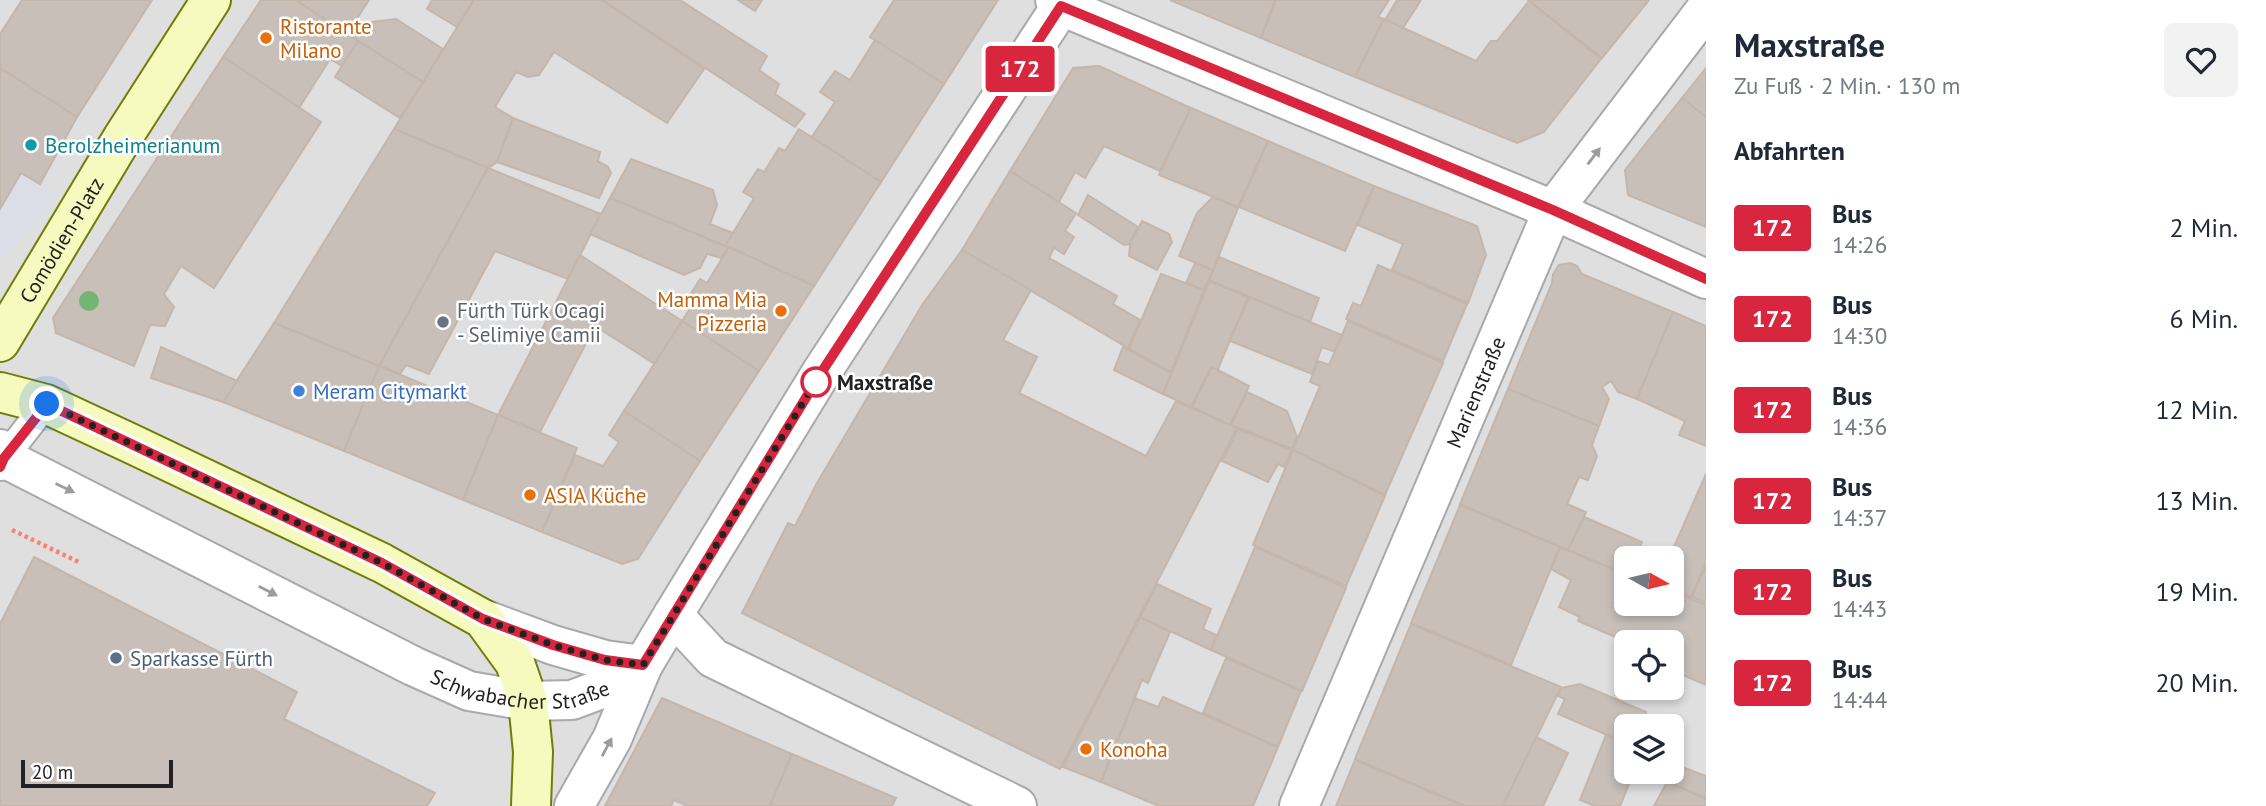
<!DOCTYPE html>
<html lang="de">
<meta charset="utf-8">
<style>
body{margin:0;font-family:"PT Sans",sans-serif;background:#f2f2f3;color:#1f2937;height:100vh;display:flex;flex-direction:column;font-size:26px;white-space:nowrap}
*{box-sizing:border-box;margin:0}
p{font-size:23px;color:#747a83}
.icon{flex:none;width:38px;height:38px;fill:none;stroke:currentColor;stroke-width:2;stroke-linecap:round;stroke-linejoin:round}
.map{position:relative;flex:1;overflow:hidden}
.drawer{display:flex;flex-direction:column;background:#fff;width:560px}
.drawer>*{flex:none}
.badge{padding:0 14px;border-radius:5px;font-size:24px;line-height:46px}
.needle{width:46px;rotate:98deg}
.buttons{position:absolute;left:1614px;top:546px;display:grid;gap:14px}
.buttons a{display:grid;place-items:center;width:70px;height:70px;border-radius:10px;background:#fff;box-shadow:0 4px 10px #0003;font-size:35px}
.scale{position:absolute;left:21px;bottom:18px;width:152px;box-sizing:border-box;padding-left:7px;border:4px solid #222;border-top:0;font-size:19px;line-height:24px;white-space:nowrap;color:#222;-webkit-text-stroke:5px #fff;paint-order:stroke}
.you{position:absolute;width:35px;height:35px;margin:-18px;border:5px solid #fff;border-radius:50%;background:#1a73e8;box-shadow:0 0 0 10px #1a73e833}
.map>.badge{position:absolute;translate:-50% -50%;box-shadow:0 0 0 4px #fff}
h2{padding:0 28px;font-size:26px;line-height:63px}
.round{display:grid;place-items:center;flex:none;width:74px;height:74px;border-radius:10px;background:#f2f2f3}
.overview{display:flex;align-items:center;justify-content:space-between;height:119px;padding:0 28px}
h1{font-size:33px;font-weight:600;line-height:52px}
ul{padding:0;list-style:none}
li{display:flex;align-items:center;gap:21px;height:91px;padding:0 28px}
li div{flex:1}
li b{display:block;font-size:26px}
li em{font-style:normal}
li .badge{min-width:77px;font-weight:700;text-align:center}
main{display:flex;flex:1;min-height:0}
.map>svg:first-child{display:block}
</style>
<main>
<div class="map">
<svg width="1706" height="806" viewBox="0 0 1706 806">
<rect width="100%" height="100%" fill="#f2efe9"/>
<path fill="#e0dfdf" fill-rule="evenodd" d="M 0,0 L 1706,0 L 1706,806 L 0,806 ZM 1626,558 L 1671,558 L 1671,604 L 1626,604 ZM 1626,642 L 1671,642 L 1671,688 L 1626,688 ZM 1626,726 L 1671,726 L 1671,772 L 1626,772 Z"/>
<polygon fill="#dddde8" points="21,173 58,194 39,219 0,260 0,210"/>
<g fill="#c7bfb8" stroke="#c4b6ab" stroke-width="2">
<polygon points="22,0 152,0 77,117 0,68 0,34"/>
<polygon points="261,0 296,0 358,41 342,66 330,59 299,108 223,57"/>
<polygon points="296,0 369,0 347,34"/>
<polygon points="432,0 474,0 457,27 427,9"/>
<polygon points="474,0 602,0 704,69 667,123 554,52 539,75 528,77 516,72 495,107 513,118 497,162 488,168 394,129"/>
<polygon points="602,0 680,0 767,56 759,70 779,84 775,94 805,114 795,127"/>
<polygon points="738,0 762,0 755,11"/>
<polygon points="894,0 998,0 944,84 870,37"/>
<polygon points="1170,0 1275,0 1261,38"/>
<polygon points="1276,0 1389,0 1378,17 1384,19 1355,77 1261,38"/>
<polygon points="1397,0 1421,0 1403,28 1385,20"/>
<polygon points="1528,0 1649,0 1602,58"/>
<polygon points="1529,1 1601,59 1544,132 1517,143 1355,77 1384,19 1476,61 1491,41 1497,41"/>
<polygon points="356,19 368,27 372,22 396,19 443,49 423,82 347,34"/>
<polygon points="875,40 944,84 881,182 812,137 835,102 820,92 835,71 850,80"/>
<polygon points="358,41 423,82 400,118 335,77"/>
<polygon points="223,57 321,122 214,288 181,266 164,294 174,307 165,326 150,325 134,366 56,333 53,318"/>
<polygon points="1099,66 1191,108 1160,171 1104,146 1085,178 1075,172 1059,202 1010,171 1073,68"/>
<polygon points="0,68 77,117 40,184 21,173 0,209"/>
<polygon points="1706,68 1706,117 1682,98"/>
<polygon points="1682,98 1706,117 1706,227 1628,195 1625,170"/>
<polygon points="1191,108 1268,141 1238,207 1159,175"/>
<polygon points="513,118 600,152 598,161 608,167 611,173 599,198 497,162"/>
<polygon points="394,129 488,168 379,366 274,323"/>
<polygon points="799,129 881,182 814,286 725,246 754,198 743,192 758,169 764,172 779,148 785,151"/>
<polygon points="1268,141 1374,186 1345,251 1239,207"/>
<polygon points="631,159 713,190 717,205 710,224 733,233 725,246 610,198"/>
<polygon points="488,168 601,214 568,279 495,251 429,374 406,365 400,374 379,366"/>
<polygon points="1010,171 1076,213 1065,231 1074,237 1064,254 1054,248 1049,258 1117,296 1113,304 1140,320 1128,348 962,250"/>
<polygon points="1374,186 1477,226 1486,255 1468,303 1392,270 1403,244 1358,225"/>
<polygon points="1088,195 1138,227 1129,244 1124,245 1078,215"/>
<polygon points="1213,197 1238,208 1213,270 1179,256 1197,213"/>
<polygon points="610,198 725,246 729,247 722,258 707,254 700,268 684,275 590,234"/>
<polygon points="1142,221 1169,234 1172,242 1157,270 1129,256 1130,244"/>
<polygon points="729,247 814,286 759,371 682,321 691,307 685,303 700,279 707,283"/>
<polygon points="962,250 1031,290 1003,340 1037,357 1019,393 1146,456 1176,401 1237,428 1060,769 742,613 788,523 795,526 817,483 922,305"/>
<polygon points="580,255 682,321 655,364 595,326 540,432 498,415"/>
<polygon points="1219,257 1319,298 1310,322 1209,280"/>
<polygon points="1195,263 1213,270 1204,290 1186,283"/>
<polygon points="1570,263 1577,266 1582,274 1673,312 1637,399 1618,392 1611,381 1602,387 1609,399 1599,426 1508,389 1552,283 1553,274 1559,265"/>
<polygon points="1378,265 1467,304 1443,361 1346,319 1353,303 1361,306"/>
<polygon points="1161,274 1204,290 1171,372 1129,349"/>
<polygon points="1209,281 1248,297 1218,369 1211,367 1191,407 1163,394"/>
<polygon points="1249,297 1342,335 1335,352 1322,347 1312,374 1230,341"/>
<polygon points="1673,312 1706,326 1706,446 1679,435 1685,421 1637,399"/>
<polygon points="682,321 759,371 700,461 624,411"/>
<polygon points="1348,321 1443,363 1385,495 1293,450 1320,386 1310,382 1318,361 1329,365"/>
<polygon points="274,323 379,366 344,451 223,402"/>
<polygon points="161,347 237,381 223,402 151,378"/>
<polygon points="1123,347 1171,373 1163,394 1114,370"/>
<polygon points="379,366 498,415 463,500 344,451"/>
<polygon points="1212,367 1249,386 1230,425 1192,407"/>
<polygon points="1508,389 1599,426 1592,445 1597,456 1588,480 1579,477 1567,504 1586,512 1568,550 1460,504"/>
<polygon points="1247,392 1287,411 1297,437 1292,449 1231,425"/>
<polygon points="624,411 700,461 638,559 622,564 542,532 575,455 603,466 619,442 609,435"/>
<polygon points="498,415 577,448 542,532 463,500"/>
<polygon points="1238,429 1292,450 1284,467 1278,464 1268,482 1222,461"/>
<polygon points="1293,450 1385,496 1346,586 1253,545"/>
<polygon points="1706,474 1706,563 1691,597 1671,588 1671,558 1669,558"/>
<polygon points="1460,505 1560,547 1511,665 1411,623"/>
<polygon points="1584,517 1642,542 1635,558 1626,558 1626,574 1568,550"/>
<polygon points="1255,547 1346,588 1302,691 1211,650"/>
<polygon points="1560,547 1626,575 1626,604 1671,604 1671,590 1706,605 1706,685 1671,670 1671,642 1627,642 1578,621 1580,617 1559,607 1571,580 1551,569"/>
<polygon points="34,557 297,692 284,719 435,793 427,806 0,806 0,624"/>
<polygon points="1706,565 1706,603 1692,597"/>
<polygon points="1157,584 1211,609 1203,629 1216,635 1211,650 1140,617"/>
<polygon points="1140,617 1170,632 1148,683 1142,680 1101,782 1063,767"/>
<polygon points="1411,624 1561,687 1503,806 1465,806 1355,759"/>
<polygon points="1226,658 1301,691 1278,747 1203,713"/>
<polygon points="1580,684 1646,712 1646,726 1626,726 1626,743 1558,714 1565,699 1558,696 1561,688"/>
<polygon points="1163,697 1278,747 1253,806 1159,806 1101,782 1135,698 1158,707"/>
<polygon points="662,698 792,754 770,806 687,806 674,800 671,806 605,806"/>
<polygon points="1606,735 1626,744 1626,772 1634,772 1620,806 1595,806 1580,800"/>
<polygon points="1536,737 1568,753 1543,806 1503,806"/>
<polygon points="792,754 896,798 892,806 770,806"/>
<polygon points="1355,760 1464,806 1336,806"/>
<polygon points="1682,767 1706,776 1706,798 1673,784"/>
<polygon points="1667,782 1706,799 1706,806 1654,806"/>
</g>
<g fill="none" stroke-linecap="round" stroke-linejoin="round">
<defs>
<polyline id="lane" points="0,467 4,458 46,404"/>
<g id="street">
<polyline points="1055,0 1061,6 1553,210 1706,279"/>
<path id="s1" d="M 0,449 L 4,458 L 413,666 L 469,691 L 528,701 L 572,700 L 604,688 L 643,665"/>
<polyline points="673,615 713,658 1017,806"/>
<polyline points="483,619 553,645 605,660 643,665"/>
<polyline points="574,806 612,739 643,665 673,615 821,373 1065,0"/>
<path id="s2" d="M 1299,806 L 1553,210 L 1706,9"/>
</g>
<g id="secondary">
<path id="s3" d="M 0,342 L 123,137 L 211,0"/>
<polyline points="0,392 46,404 132,444 382,563 483,619 515,663 528,701 533,752 531,806"/>
</g>
</defs>
<use href="#lane" stroke="#a9a9a9" stroke-width="30"/>
<use href="#street" stroke="#a9a9a9" stroke-width="42"/>
<use href="#secondary" stroke="#707d05" stroke-width="42"/>
<polyline stroke="#fa8072" stroke-width="4.5" stroke-dasharray="3.5 3.5" stroke-linecap="butt" points="12,530 81,563"/>
<use href="#lane" stroke="#fff" stroke-width="26"/>
<use href="#street" stroke="#fff" stroke-width="38"/>
<use href="#secondary" stroke="#f7fabf" stroke-width="38"/>
</g>
<circle fill="#74b475" cx="89" cy="301" r="10"/>
<defs><path id="oneway-solid" d="M-6-.8H1V-3.2L6.5 0L1 3.2V.8H-6Z" transform="scale(1.75)"/></defs>
<g fill="#9c9c9c">
<use href="#oneway-solid" transform="translate(1594 156) rotate(-53)"/>
<use href="#oneway-solid" transform="translate(65 488) rotate(26)"/>
<use href="#oneway-solid" transform="translate(268 591) rotate(27)"/>
<use href="#oneway-solid" transform="translate(607 747) rotate(-62)"/>
</g>
<g fill="none" stroke-linecap="round" stroke-linejoin="round">
<defs>
<polyline id="line" points="0,467 4,458 47,404 382,563 483,619 553,645 605,660 643,665 821,373 1061,6 1553,210 1706,279"/>
</defs>
<use href="#line" stroke="#fff" stroke-width="16"/>
<use href="#line" stroke="#d7263d" stroke-width="10"/>
<polyline stroke="#222" stroke-width="7" stroke-dasharray="0 12.6" points="47,404 382,563 483,619 553,645 605,660 643,665 821,373 816,382"/>
</g>
<g fill="#e8710a" stroke="#fff" stroke-width="2.5">
<circle cx="266" cy="38" r="7"/>
<circle cx="781" cy="311" r="7"/>
<circle cx="530" cy="495" r="7"/>
<circle cx="1086" cy="749" r="7"/>
</g>
<circle fill="#0f9aa8" stroke="#fff" stroke-width="2.5" cx="31" cy="145" r="7"/>
<circle fill="#6b7280" stroke="#fff" stroke-width="2.5" cx="443" cy="322" r="7"/>
<circle fill="#fff" stroke="#d7263d" stroke-width="3.5" cx="816" cy="382" r="14"/>
<circle fill="#3f7fe0" stroke="#fff" stroke-width="2.5" cx="299" cy="391" r="7"/>
<circle fill="#5c6f8a" stroke="#fff" stroke-width="2.5" cx="116" cy="658" r="7"/>
<g text-anchor="middle" dominant-baseline="central" stroke-width="5" stroke-linejoin="round" paint-order="stroke">
<g font-size="21" fill="#c56008" stroke="#fff" text-anchor="start">
<text x="280" y="26">Ristorante<tspan x="280" dy="24">Milano</tspan></text>
<text x="767" y="299" text-anchor="end">Mamma Mia<tspan x="767" dy="24">Pizzeria</tspan></text>
<text x="544" y="495">ASIA Küche</text>
<text x="1100" y="749">Konoha</text>
</g>
<g font-size="21" fill="#0d838f" stroke="#fff" text-anchor="start">
<text x="45" y="145">Berolzheimerianum</text>
</g>
<g font-size="21" fill="#222" stroke="#fff">
<text stroke="none"><textPath href="#s3" startOffset="119">Comödien-Platz</textPath></text>
<text stroke="none"><textPath href="#s2" startOffset="450">Marienstraße</textPath></text>
<text stroke="none"><textPath href="#s1" startOffset="581">Schwabacher Straße</textPath></text>
</g>
<g font-size="21" fill="#5b616d" stroke="#fff" text-anchor="start">
<text x="457" y="310">Fürth Türk Ocagi<tspan x="457" dy="24">- Selimiye Camii</tspan></text>
</g>
<g font-size="21" font-weight="bold" fill="#222" stroke="#fff" text-anchor="start">
<text x="837" y="382">Maxstraße</text>
</g>
<g font-size="21" fill="#366cbe" stroke="#fff" text-anchor="start">
<text x="313" y="391">Meram Citymarkt</text>
</g>
<g font-size="21" fill="#4e5e75" stroke="#fff" text-anchor="start">
<text x="130" y="658">Sparkasse Fürth</text>
</g>
</g>
</svg>
<div class="buttons">
<a><svg class="needle" viewBox="-14 -14 28 28"><path d="M0-13l5 13h-10z" fill="#e53935"/><path d="M0 13l5-13h-10z" fill="#747a83"/></svg></a>
<a><svg class="icon" aria-label="locate" viewBox="0 0 24 24"><circle cx="12" cy="12" r="6"/><path d="M12 2v4M12 18v4M2 12h4M18 12h4"/></svg></a>
<a><svg class="icon" aria-label="layers" viewBox="0 0 24 24"><path d="M12 4l9 5-9 5-9-5zM3 14l9 5 9-5"/></svg></a>
</div>
<div class="scale">20 m</div>
<div class="you" style="left:47px;top:404px"></div>
<b class="badge" style="left:1020px;top:69px;background:#d7263d;color:#fff">172</b>
</div>
<section class="drawer">
<div class="overview"><div><h1>Maxstraße</h1><p>Zu Fuß · 2 Min. · 130 m</p></div><a class="round"><svg class="icon" aria-label="heart" viewBox="0 0 24 24"><path d="M12 20l-8-8c-3-5 5-10 8-4 3-6 11-1 8 4z"/></svg></a></div>
<h2>Abfahrten</h2>
<ul>
<li><span class="badge" style="background:#d7263d;color:#fff">172</span><div><b>Bus</b><p>14:26</p></div><em>2 Min.</em></li>
<li><span class="badge" style="background:#d7263d;color:#fff">172</span><div><b>Bus</b><p>14:30</p></div><em>6 Min.</em></li>
<li><span class="badge" style="background:#d7263d;color:#fff">172</span><div><b>Bus</b><p>14:36</p></div><em>12 Min.</em></li>
<li><span class="badge" style="background:#d7263d;color:#fff">172</span><div><b>Bus</b><p>14:37</p></div><em>13 Min.</em></li>
<li><span class="badge" style="background:#d7263d;color:#fff">172</span><div><b>Bus</b><p>14:43</p></div><em>19 Min.</em></li>
<li><span class="badge" style="background:#d7263d;color:#fff">172</span><div><b>Bus</b><p>14:44</p></div><em>20 Min.</em></li>
</ul>
</section>
</main>
